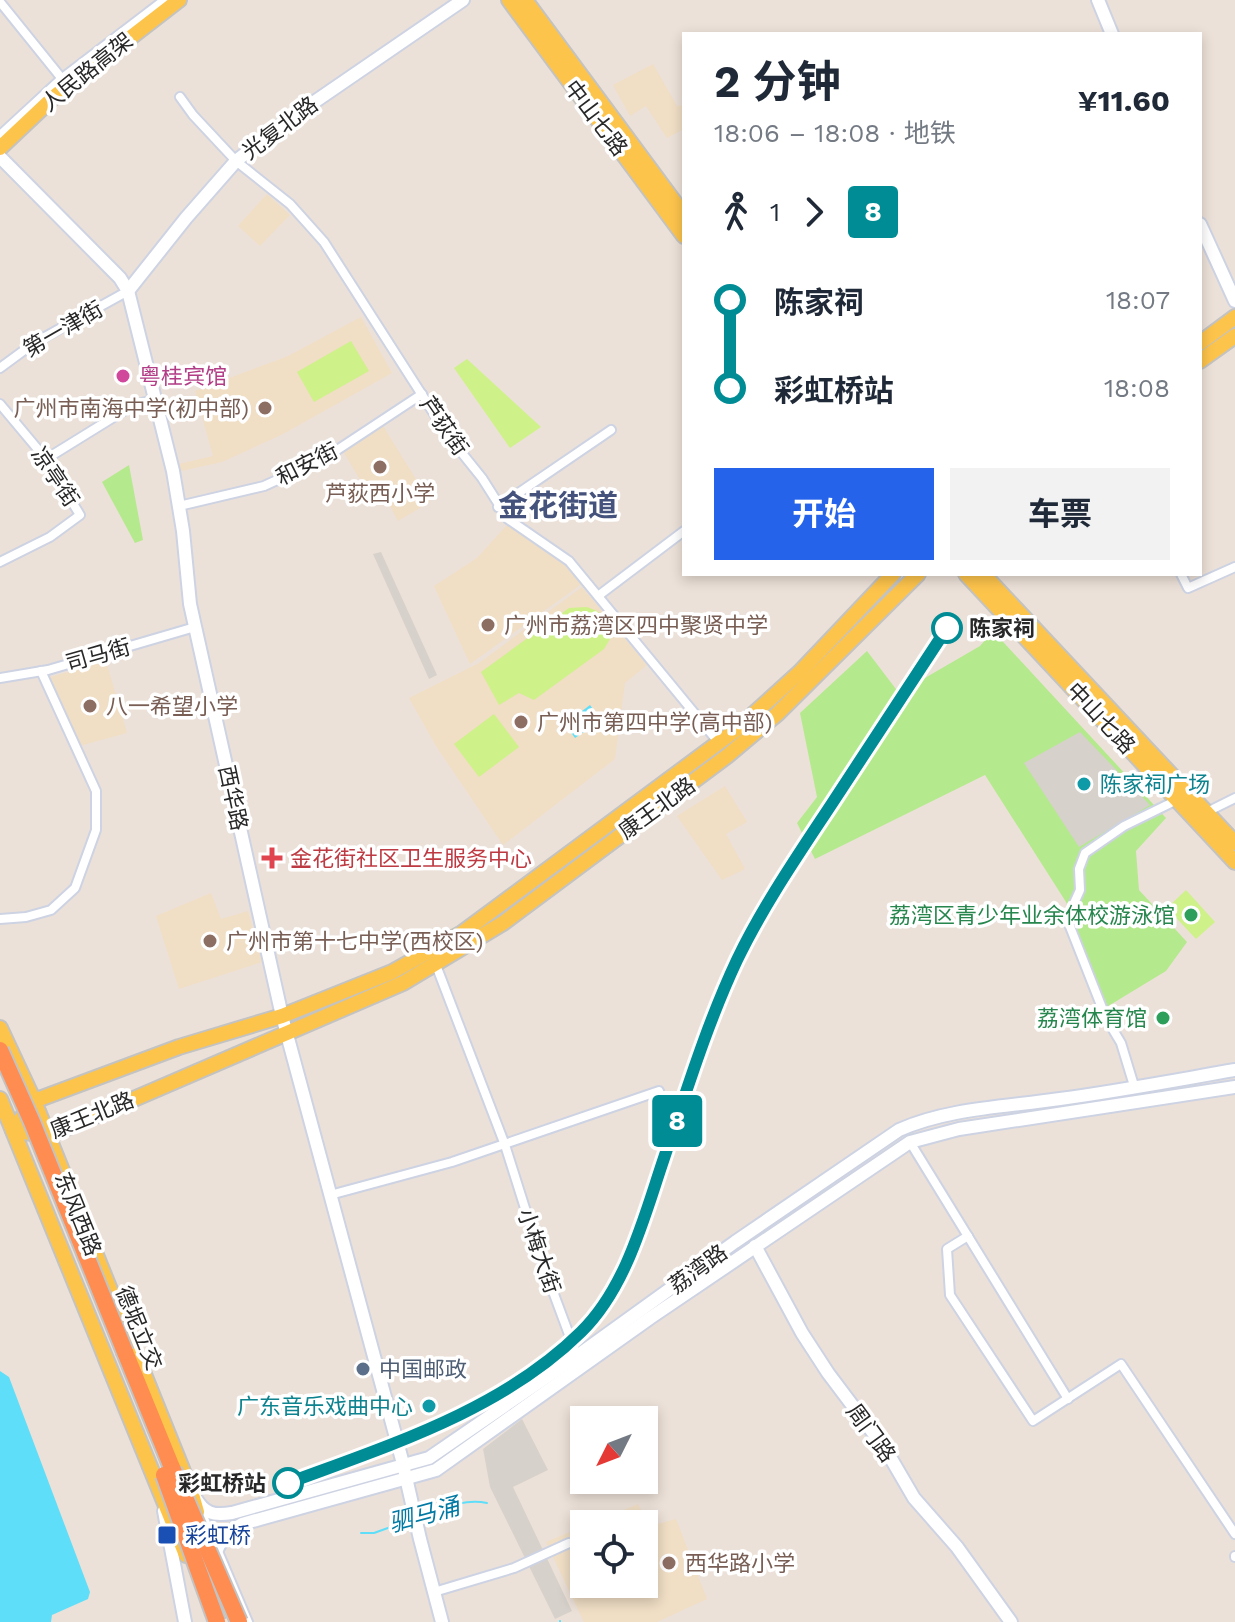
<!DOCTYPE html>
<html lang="zh">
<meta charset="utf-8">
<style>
body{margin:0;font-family:"Work Sans","Noto Sans SC",sans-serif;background:#f2f2f3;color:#1f2937;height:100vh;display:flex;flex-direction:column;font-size:30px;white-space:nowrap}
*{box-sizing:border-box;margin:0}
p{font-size:26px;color:#747a83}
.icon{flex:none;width:44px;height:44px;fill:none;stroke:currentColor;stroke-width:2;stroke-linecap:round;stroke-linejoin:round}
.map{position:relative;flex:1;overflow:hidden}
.details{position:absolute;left:682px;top:32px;width:520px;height:544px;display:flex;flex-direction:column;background:#fff;border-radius:0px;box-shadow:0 4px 12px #0003}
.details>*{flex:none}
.badge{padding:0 16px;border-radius:6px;font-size:28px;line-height:52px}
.needle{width:52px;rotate:228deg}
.fabs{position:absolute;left:570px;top:1406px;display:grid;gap:16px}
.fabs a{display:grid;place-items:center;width:88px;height:88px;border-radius:0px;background:#fff;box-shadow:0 4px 12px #0003;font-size:40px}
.map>.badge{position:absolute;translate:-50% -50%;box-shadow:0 0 0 4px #fff}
.legs{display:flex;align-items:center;gap:12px;height:88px;padding:0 32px;font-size:26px}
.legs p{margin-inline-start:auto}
.head{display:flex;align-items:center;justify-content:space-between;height:136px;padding:0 32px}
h1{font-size:44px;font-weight:700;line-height:60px}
.action{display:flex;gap:16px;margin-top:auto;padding:16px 32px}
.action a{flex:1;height:92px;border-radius:0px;background:#2563eb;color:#fff;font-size:32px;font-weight:700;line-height:92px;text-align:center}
.action a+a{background:#f2f2f3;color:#1f2937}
ul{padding:0 32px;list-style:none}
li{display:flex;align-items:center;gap:28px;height:88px;font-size:30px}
li i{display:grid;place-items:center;width:12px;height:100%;margin:0 10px;background:currentColor}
li i::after{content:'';width:20px;height:20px;margin:-10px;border:6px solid;border-radius:50%;background:#fff}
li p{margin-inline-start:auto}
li:first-child i{background:linear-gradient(#0000 50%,currentColor 0)}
li:last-child i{background:linear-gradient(currentColor 50%,#0000 0)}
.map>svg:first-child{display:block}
</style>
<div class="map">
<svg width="1235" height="1622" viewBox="0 0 1235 1622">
<rect width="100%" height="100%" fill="#ece1d8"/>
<g fill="#f0dec5">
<polygon points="653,64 677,106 684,105 684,129 667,138 646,106 630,116 613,85"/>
<polygon points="267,194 290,215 260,246 238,226"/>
<polygon points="361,317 392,373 283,434 222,462 181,471 179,464 213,456 195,391 288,356"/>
<polygon points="383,426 430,502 398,521 377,482 365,488 343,451"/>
<polygon points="508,524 565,563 583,583 470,664 434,586 477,558"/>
<polygon points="582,587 647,665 625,683 615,759 503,845 436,746 409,698 479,663"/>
<polygon points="106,661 127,733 79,746 47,678"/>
<polygon points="725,786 747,822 726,834 745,869 722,880 677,816"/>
<polygon points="211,893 221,919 248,911 262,962 179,989 156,916"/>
<polygon points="638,1504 650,1526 676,1519 707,1599 657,1622 584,1622 546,1542 584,1526 584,1584 644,1584 644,1524 590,1524"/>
</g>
<g fill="#b5e98e">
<polygon points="129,465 143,540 135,543 102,482"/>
<polygon points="993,631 1166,818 1136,851 1139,890 1187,942 1166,971 1105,1008 1066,902 985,775 815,859 797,823 817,797 800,713 867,651 899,693 980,646"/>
</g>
<g fill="#cef189">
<polygon points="351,341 369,371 314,402 297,372"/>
<polygon points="467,359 541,427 510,448 454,368"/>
<path d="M 586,607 C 602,611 607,619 613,634 L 604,649 L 534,700 L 519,693 L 499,705 L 481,672 L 569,608 Z"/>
<polygon points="494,714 519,747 479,777 454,744"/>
<polygon points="1186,890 1215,922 1196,939 1167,908"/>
</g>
<g fill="#d7d1cb">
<polygon points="381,552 437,675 429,679 373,554"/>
<polygon points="1080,732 1150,805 1079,847 1024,763"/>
<polygon points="522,1419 548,1470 513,1487 572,1611 555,1619 490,1487 483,1449"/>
</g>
<g fill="#5fdef9">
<polygon points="590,705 601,720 575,738 565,724"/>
<polygon points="0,1371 9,1377 90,1592 88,1599 52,1615 51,1622 0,1622"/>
</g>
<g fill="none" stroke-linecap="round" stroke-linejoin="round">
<g stroke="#5fdef9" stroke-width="2">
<path d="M 420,1517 C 442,1509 463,1498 487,1503"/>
<polyline points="361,1533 374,1533 410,1520"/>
<polyline points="560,1621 560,1622"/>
</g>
<defs>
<g id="street">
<polyline points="0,2 63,80"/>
<polyline points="180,97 193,115 236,161 290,204 324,242 449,437 482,478 508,519 569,561 719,743"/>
<polyline points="0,368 34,343 128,291"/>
<polyline points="0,404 46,459 80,515 50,537 0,562"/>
<polyline points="46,459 130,407 155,399"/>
<polyline points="179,506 264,486 325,458 422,394"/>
<polyline points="498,507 611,430"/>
<polyline points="1181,574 1188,588 1235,567"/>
<polyline points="598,596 684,531"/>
<polyline points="0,678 48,670 195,627"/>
<polyline points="1207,812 1235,798"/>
<polyline points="0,919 26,917 51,910 75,888 96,830 96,791 41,671"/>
<polyline points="436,965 505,1145 542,1262 577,1356"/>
<polyline points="1135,1089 1121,1043 1106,1018 1067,919 1080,890 1079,869 1085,853 1124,826 1177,800"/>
<polyline points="910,1142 1068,1399"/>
<polyline points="330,1195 452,1162 659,1091"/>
<polyline points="968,1236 947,1249 950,1295 1033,1421 1121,1364 1235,1534"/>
<polyline points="200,1509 248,1622"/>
<polyline points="1235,1556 1235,1557"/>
<polyline points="434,1592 514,1568 569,1543"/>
</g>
<g id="secondary">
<polyline points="1098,0 1112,34"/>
<polyline points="0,138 63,80 165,2"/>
<polyline points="0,157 120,278 128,291 173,471 183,531 190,604 282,1016 402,1460 420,1539 442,1622"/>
<polyline points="1200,224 1235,301"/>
<polyline points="128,291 186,218 236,161 288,120 463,0"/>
<polyline points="755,1246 802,1333 828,1373 886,1450 914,1498 957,1547 1011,1622"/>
<path d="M 195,1497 C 204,1514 214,1516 232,1513 L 429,1458 L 577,1356 L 735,1242 L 899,1130 C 948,1108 1007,1107 1060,1099 C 1119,1091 1177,1080 1235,1070"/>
<polyline points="164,1511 185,1622"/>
<path d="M 213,1563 C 216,1546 226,1532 242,1524 L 436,1470 L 650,1318 L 910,1142 L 959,1129 L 1235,1087"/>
</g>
<g id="primary">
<polyline points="509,0 684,236"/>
<polyline points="525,0 684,215"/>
<polyline points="0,148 55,96 179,0"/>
<polyline points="1200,343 1235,317"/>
<polyline points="1200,361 1235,336"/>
<polyline points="966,574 1235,862"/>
<polyline points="983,574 1235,843"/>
<polyline points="0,1028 34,1101 191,1491 197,1512"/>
<polyline points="0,1099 186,1555"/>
<polyline points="13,1130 48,1136 403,983 503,923 727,756 777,714 918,574"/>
<polyline points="13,1130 34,1101 179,1047 282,1016 392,972 462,933 737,729 800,672 893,574"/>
</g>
<polyline id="highway" points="125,1352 173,1470"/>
</defs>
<use href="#street" stroke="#cdd3e3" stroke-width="12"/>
<use href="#secondary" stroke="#cdd3e3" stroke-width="16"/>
<use href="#primary" stroke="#c3c3c3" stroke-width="18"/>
<use href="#highway" stroke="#c3c3c3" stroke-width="20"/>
<use href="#street" stroke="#fff" stroke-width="8"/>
<use href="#secondary" stroke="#fff" stroke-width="12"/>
<use href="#primary" stroke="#fdc44c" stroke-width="14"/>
<use href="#highway" stroke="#ff8c50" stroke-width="16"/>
<defs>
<g id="highway-bridge">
<polyline points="0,1050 32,1122 125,1352"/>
<polyline points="173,1470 239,1622"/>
<polyline points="164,1475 217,1622"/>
</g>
</defs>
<use href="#highway-bridge" stroke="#c3c3c3" stroke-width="20" stroke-linecap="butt"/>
<use href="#highway-bridge" stroke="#ff8c50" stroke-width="16"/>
</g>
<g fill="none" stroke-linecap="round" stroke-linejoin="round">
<defs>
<path id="line-1" d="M 288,1483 C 390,1445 502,1410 581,1332 C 625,1289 643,1221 662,1164 C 685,1096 706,1026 737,960 C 763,906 798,855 831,805 C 869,746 908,687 947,628"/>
</defs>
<use href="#line-1" stroke="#fff" stroke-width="18"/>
<use href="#line-1" stroke="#008c95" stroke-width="12"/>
</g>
<circle fill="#d1479c" stroke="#fff" stroke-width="3" cx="123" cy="376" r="8"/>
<g fill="#8d6e63" stroke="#fff" stroke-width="3">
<circle cx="265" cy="408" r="8"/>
<circle cx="380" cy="467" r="8"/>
<circle cx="488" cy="625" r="8"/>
<circle cx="90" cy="706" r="8"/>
<circle cx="521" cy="722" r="8"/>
<circle cx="210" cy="941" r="8"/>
<circle cx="669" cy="1563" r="8"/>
</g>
<g fill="#fff" stroke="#008c95" stroke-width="4">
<circle cx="947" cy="628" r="14"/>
<circle cx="288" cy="1483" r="14"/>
</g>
<g fill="#0f9aa8" stroke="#fff" stroke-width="3">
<circle cx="1084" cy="784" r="8"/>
<circle cx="429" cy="1406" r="8"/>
</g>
<path fill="#e0444e" stroke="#fff" stroke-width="3" d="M268 846h8v8h8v8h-8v8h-8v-8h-8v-8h8z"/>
<g fill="#2e9e5b" stroke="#fff" stroke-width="3">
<circle cx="1191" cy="915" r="8"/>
<circle cx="1163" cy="1018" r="8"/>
</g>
<circle fill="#5c6f8a" stroke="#fff" stroke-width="3" cx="363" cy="1369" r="8"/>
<rect fill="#1a4fb4" stroke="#fff" stroke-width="3" x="157" y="1525" width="20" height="20" rx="4"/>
<g text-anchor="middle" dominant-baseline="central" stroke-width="7" stroke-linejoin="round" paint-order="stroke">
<g font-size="22" fill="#282828" stroke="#fff">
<text transform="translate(87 72) rotate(-39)">人民路高架</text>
<text transform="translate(596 118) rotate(53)">中山七路</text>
<text transform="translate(280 128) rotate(-37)">光复北路</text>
<text transform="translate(63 329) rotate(-30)">第一津街</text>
<text transform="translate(444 426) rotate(55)">芦荻街</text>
<text transform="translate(307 464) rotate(-27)">和安街</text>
<text transform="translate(55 477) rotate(56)">凉亭街</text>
<text transform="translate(98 655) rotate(-16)">司马街</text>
<text transform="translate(1101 718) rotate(47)">中山七路</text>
<text transform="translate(233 798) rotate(78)">西华路</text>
<text transform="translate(657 808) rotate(-36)">康王北路</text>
<text transform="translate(92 1115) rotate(-22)">康王北路</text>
<text transform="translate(78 1214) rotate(68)">东风西路</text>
<text transform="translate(539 1251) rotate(71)">小梅大街</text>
<text transform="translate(698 1269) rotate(-36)">荔湾路</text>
<text transform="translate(139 1328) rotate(68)">德坭立交</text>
<text transform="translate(871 1433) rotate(54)">周门路</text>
</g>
<g font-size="22" fill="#b23c85" stroke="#fff" text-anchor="start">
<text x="139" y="376">粤桂宾馆</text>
</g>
<g font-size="22" fill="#785e54" stroke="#fff" text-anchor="start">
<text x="249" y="408" text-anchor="end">广州市南海中学(初中部)</text>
<text x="380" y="493" text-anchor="middle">芦荻西小学</text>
<text x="504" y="625">广州市荔湾区四中聚贤中学</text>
<text x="106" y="706">八一希望小学</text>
<text x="537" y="722">广州市第四中学(高中部)</text>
<text x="226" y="941">广州市第十七中学(西校区)</text>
<text x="685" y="1563">西华路小学</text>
</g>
<g font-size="22" font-weight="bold" fill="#282828" stroke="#fff" text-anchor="start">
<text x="969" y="628">陈家祠</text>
<text x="266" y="1483" text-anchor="end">彩虹桥站</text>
</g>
<g font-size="22" fill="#0d838f" stroke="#fff" text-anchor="start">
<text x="1100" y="784">陈家祠广场</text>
<text x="413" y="1406" text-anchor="end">广东音乐戏曲中心</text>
</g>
<g font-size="22" fill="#be3a42" stroke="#fff" text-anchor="start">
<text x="290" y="858">金花街社区卫生服务中心</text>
</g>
<g font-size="22" fill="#27864d" stroke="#fff" text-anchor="end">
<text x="1175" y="915">荔湾区青少年业余体校游泳馆</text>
<text x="1147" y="1018">荔湾体育馆</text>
</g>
<g font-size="22" fill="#4e5e75" stroke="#fff" text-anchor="start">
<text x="379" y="1369">中国邮政</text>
</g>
<g font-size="22" fill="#164399" stroke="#fff" text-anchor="start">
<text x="185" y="1535">彩虹桥</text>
</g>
<g font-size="24" font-style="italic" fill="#0179a3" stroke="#fff">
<text transform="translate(424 1515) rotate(-15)">驷马涌</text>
</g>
<g font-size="30" font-weight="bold" fill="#45537c" stroke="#fff">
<text x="558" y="505">金花街道</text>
</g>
</g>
</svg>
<div class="fabs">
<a><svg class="needle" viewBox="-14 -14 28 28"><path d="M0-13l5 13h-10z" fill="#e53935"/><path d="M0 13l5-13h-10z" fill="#747a83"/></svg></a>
<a><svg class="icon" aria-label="locate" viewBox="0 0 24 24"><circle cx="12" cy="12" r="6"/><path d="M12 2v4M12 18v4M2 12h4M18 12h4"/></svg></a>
</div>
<b class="badge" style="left:677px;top:1121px;background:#008c95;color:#fff">8</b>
<section class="details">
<div class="head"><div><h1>2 分钟</h1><p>18:06 – 18:08 · 地铁</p></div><b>¥11.60</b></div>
<div class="legs"><svg class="icon" aria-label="walk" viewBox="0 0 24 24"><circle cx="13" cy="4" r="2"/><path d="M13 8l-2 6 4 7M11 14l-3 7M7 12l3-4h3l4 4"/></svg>1<svg class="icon" aria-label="forward" viewBox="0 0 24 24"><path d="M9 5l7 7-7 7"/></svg><b class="badge" style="background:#008c95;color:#fff">8</b></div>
<ul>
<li><i style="color:#008c95"></i><b>陈家祠</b><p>18:07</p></li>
<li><i style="color:#008c95"></i><b>彩虹桥站</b><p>18:08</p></li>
</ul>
<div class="action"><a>开始</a><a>车票</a></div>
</section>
</div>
